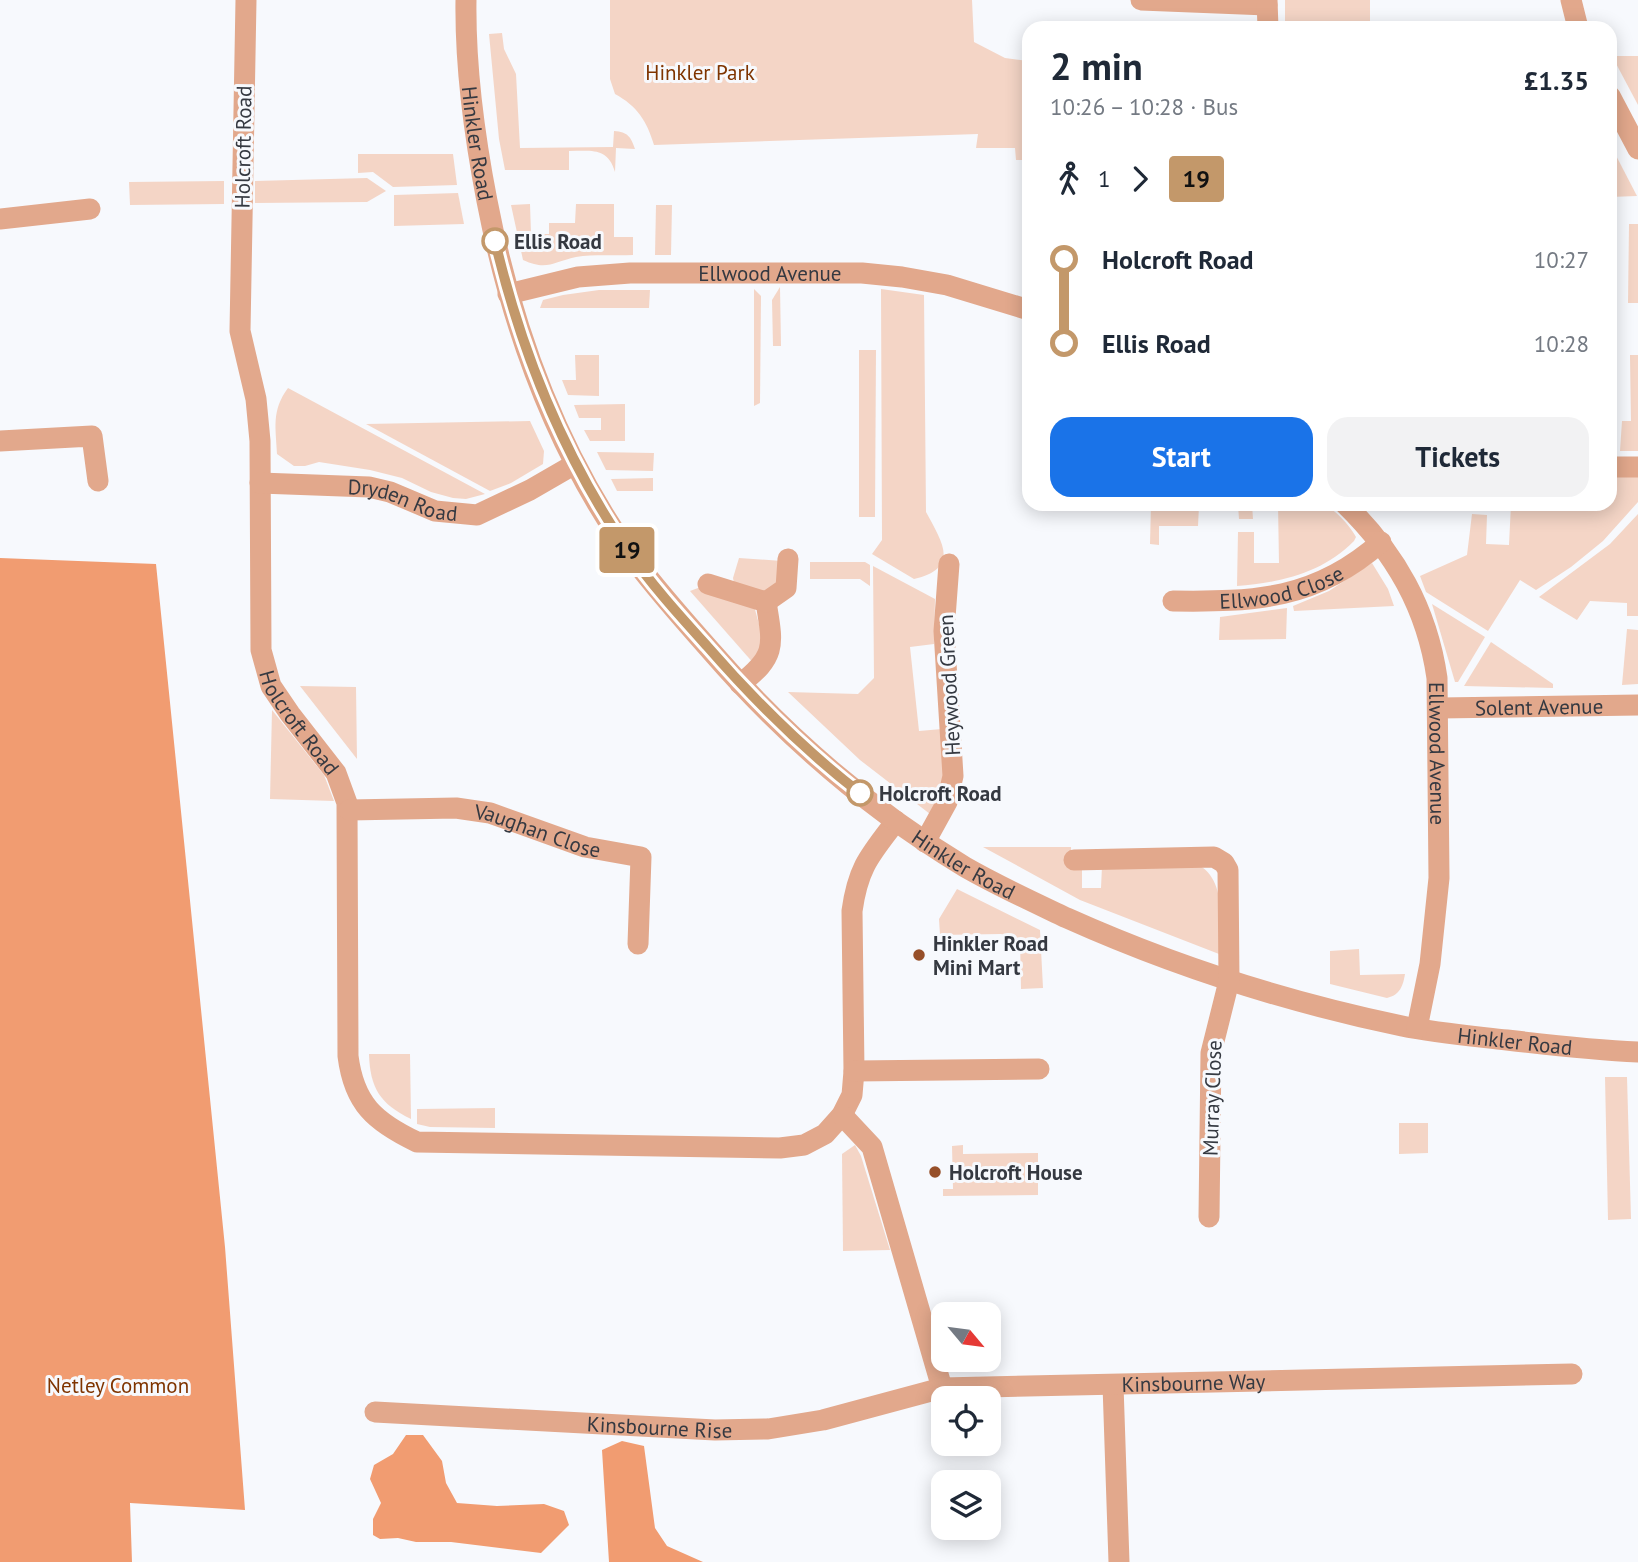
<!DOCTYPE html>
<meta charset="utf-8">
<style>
body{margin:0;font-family:"PT Sans",sans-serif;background:#f2f2f3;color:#1f2937;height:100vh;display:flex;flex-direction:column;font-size:26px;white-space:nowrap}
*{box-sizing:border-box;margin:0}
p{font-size:23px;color:#747a83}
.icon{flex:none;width:38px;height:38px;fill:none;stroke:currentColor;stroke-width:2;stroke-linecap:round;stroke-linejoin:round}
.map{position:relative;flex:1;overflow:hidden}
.sheet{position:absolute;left:1022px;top:21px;width:595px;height:490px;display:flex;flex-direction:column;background:#fff;border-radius:21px;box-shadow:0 4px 18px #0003}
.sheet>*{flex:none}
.badge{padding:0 14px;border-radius:5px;font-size:24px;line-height:46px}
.needle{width:46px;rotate:119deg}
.buttons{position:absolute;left:931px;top:1302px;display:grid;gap:14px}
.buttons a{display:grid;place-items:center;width:70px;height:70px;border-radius:14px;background:#fff;box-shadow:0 4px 18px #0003;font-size:35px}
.map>.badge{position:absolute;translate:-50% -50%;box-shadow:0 0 0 4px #fff}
.legs{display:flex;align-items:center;gap:10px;height:77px;padding:0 28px;font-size:23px}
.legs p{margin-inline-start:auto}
.headline{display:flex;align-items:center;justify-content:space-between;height:119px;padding:0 28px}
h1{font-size:38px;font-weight:700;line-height:52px}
.primary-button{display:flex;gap:14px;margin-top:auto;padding:14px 28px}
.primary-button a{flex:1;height:80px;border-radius:21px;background:#1a73e8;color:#fff;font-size:28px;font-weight:700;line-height:80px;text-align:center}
.primary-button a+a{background:#f2f2f3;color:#1f2937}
ul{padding:0 28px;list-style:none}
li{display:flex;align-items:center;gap:24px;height:84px;font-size:26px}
li i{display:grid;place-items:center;width:10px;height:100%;margin:0 9px;background:currentColor}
li i::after{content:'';width:18px;height:18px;margin:-9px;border:5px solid;border-radius:50%;background:#fff}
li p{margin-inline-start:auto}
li:first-child i{background:linear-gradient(#0000 50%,currentColor 0)}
li:last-child i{background:linear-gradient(currentColor 50%,#0000 0)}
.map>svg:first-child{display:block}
</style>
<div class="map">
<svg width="1638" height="1562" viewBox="0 0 1638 1562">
<rect width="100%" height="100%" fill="#f7f9fd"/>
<g fill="#f4d5c6">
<path d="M 610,0 L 972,0 L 974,42 L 1005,58 L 1029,61 L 1029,160 L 1016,160 L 1015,148 L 976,148 L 978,134 L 654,145 C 647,121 637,106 615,94 L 610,79 Z"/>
<rect x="1285" y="0" width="85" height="28"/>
<path d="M 502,33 L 504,49 L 516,74 L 520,148 L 613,147 L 614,131 C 628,132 631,137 635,149 L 616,148 L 615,172 C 608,147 591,151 569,151 L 569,170 L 505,170 L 499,139 L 489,34 Z"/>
<polygon points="1612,56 1638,56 1638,105"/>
<polygon points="1610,144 1637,196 1610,197"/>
<polygon points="358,154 453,154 457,185 393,187 373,172 358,173"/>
<polygon points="367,178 386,191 367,202 255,203 255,181"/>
<polygon points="224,181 224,204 130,205 129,182"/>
<polygon points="458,193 464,224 394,226 394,195"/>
<path d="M 530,204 L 531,234 L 549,234 L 549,223 L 575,223 L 576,204 L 614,204 L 614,237 L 633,237 L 633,255 C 615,256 594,254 576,257 C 553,262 547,271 523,260 L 511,205 Z"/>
<polygon points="656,205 672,205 671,255 655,255"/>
<polygon points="1629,224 1638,224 1638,303 1628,303"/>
<polygon points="780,287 781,346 773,346 772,300"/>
<polygon points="754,289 761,296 760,403 754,406"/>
<path d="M 881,289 L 924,295 L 926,512 C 942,542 961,568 914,579 L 872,554 L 882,540 Z"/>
<polygon points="599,290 650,290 649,308 540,308 543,300 563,295"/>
<polygon points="859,350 876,350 875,517 859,517"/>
<polygon points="575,355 599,355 599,396 568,395 562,380 576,380"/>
<polygon points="1630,355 1638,355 1638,451 1620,451 1622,421 1631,421"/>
<path d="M 288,388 L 485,494 L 466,499 L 453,498 L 431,492 L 402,478 L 370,470 L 319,462 L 305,466 L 294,466 L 277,454 C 276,428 271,411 288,388 Z"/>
<polygon points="625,404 625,441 590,441 584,430 601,430 601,418 579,418 574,405"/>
<polygon points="530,421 544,451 543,464 511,483 490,491 366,424"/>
<polygon points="597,452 654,453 653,471 606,470"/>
<polygon points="1610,477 1638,477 1638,502 1603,541 1571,567 1536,590 1520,580 1488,631 1426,592 1420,576 1467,555 1472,514 1487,515 1486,544 1509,545 1511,504 1610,504"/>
<polygon points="653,478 653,491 617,491 611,479"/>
<polygon points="1151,504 1252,504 1253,519 1239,519 1238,505 1199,506 1198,526 1159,526 1159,545 1150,544"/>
<path d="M 1278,504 C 1289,504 1315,501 1324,505 C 1336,510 1350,526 1356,537 L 1354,541 C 1323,573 1279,583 1237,586 L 1238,532 L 1254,532 L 1254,563 L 1279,563 Z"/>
<polygon points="1638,514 1638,616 1627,616 1627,603 1590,601 1577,620 1539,597 1610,544"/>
<polygon points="739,558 782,561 782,579 766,592 734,583 733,578"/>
<polygon points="810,562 865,562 870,565 870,586 860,579 810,579"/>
<polygon points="1372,563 1388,589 1394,606 1294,611 1293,606 1329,591"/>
<polygon points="873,566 935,599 934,644 910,647 919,731 942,729 945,784 930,814 860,760 788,692 858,694 874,678"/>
<polygon points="698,588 754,606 764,642 755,665 690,591"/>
<polygon points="1432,604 1485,637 1458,682 1455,682"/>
<polygon points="1287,608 1286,639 1219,640 1220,617"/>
<polygon points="1627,629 1638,630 1638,684 1622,685"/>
<polygon points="1491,642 1553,684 1553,688 1464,686"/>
<polygon points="300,686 356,687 357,760 357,759"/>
<polygon points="272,710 324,775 334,801 270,799"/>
<path d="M 983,847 L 1071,847 L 1072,866 L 1082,867 L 1082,888 L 1101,888 L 1102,866 L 1199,865 C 1228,883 1219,924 1219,954 L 1080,900 Z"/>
<polygon points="957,889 1040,930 1043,988 1021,989 1020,939 1001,934 940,935 939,919"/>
<path d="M 1359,949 L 1360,975 L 1405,974 C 1403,986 1400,995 1387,998 L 1330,984 L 1330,951 Z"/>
<path d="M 369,1054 L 410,1054 L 411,1119 C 380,1104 370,1088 369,1054 Z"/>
<polygon points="1605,1077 1627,1077 1631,1219 1608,1220"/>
<polygon points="495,1108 495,1128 430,1127 417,1124 417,1109"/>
<polygon points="1399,1123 1428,1123 1428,1153 1399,1154"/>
<polygon points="855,1145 861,1156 890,1250 843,1251 842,1154"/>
<polygon points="963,1145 963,1154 1038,1153 1038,1195 943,1196 943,1189 953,1189 952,1146"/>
</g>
<g fill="#f19c71">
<polygon points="0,558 156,564 225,1247 245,1510 130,1503 132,1562 0,1562"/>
<polygon points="406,1435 423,1435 442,1461 446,1483 457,1503 497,1506 544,1504 564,1511 569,1525 541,1553 451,1542 416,1542 398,1538 380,1539 373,1535 373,1519 381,1503 370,1479 374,1465 393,1454"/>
<polygon points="622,1441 644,1446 655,1528 667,1546 703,1562 609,1562 602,1450"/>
</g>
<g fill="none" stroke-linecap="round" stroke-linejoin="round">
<g stroke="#e2a88c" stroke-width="21">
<path id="s1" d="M 246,0 L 240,331 L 256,399 L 260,441 L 261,650 L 271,686 L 290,714 L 336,773 L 347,803 L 348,1056 C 354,1104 375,1122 417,1142 L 780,1148 L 804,1145 L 825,1134 L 842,1115 L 852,1095 L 854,1071 L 852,911 C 858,867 870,855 896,821"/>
<path id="s2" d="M 466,0 C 465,68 474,134 487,201 C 511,325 554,445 627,550 C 652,585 682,618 711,651 C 784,735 869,809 965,867 C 998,886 1033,902 1067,918 C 1174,966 1287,1002 1402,1026 C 1436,1033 1472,1036 1507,1040 C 1550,1045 1594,1050 1638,1052"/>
<polyline points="1141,0 1267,5"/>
<polyline points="1267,0 1268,28"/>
<polyline points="1571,0 1578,28"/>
<polyline points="1610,96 1638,149"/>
<polyline points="0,219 90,209"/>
<path id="s3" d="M 508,294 L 578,277 L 630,273 L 862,273 L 902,277 L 947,285 L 1029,310"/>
<polyline points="0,441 92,436 98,481"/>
<polyline points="1610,467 1638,467"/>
<path id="s4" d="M 260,483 L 369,487 L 390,492 L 435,511 L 477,515 L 530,490 L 575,464"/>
<path id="s5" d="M 1345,504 C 1395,553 1427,608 1437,678 L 1439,878 L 1430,964 L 1417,1028"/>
<path d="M 708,584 L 766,602 C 773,645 777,656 740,684"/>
<path id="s6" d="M 1173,601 C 1254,602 1316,600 1381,542"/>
<polyline points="766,602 786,588 788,559"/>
<path id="s7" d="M 1439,708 L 1638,705"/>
<path id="s8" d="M 349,810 L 456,808 L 490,813 L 585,847 L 641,857 L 638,944"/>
<polyline points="925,842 947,802 953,776 944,631 949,564"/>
<polyline points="1074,860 1214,857 1224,863 1228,870 1229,981 1211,1053 1209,1217"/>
<polyline points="854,1071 1039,1069"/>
<polyline points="842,1115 872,1147 942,1388"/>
<polyline points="1113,1385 1119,1562"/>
<path id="s9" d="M 375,1412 L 715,1430 L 768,1429 L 823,1420 L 942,1388 L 1572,1374"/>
</g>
</g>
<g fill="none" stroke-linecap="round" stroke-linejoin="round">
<defs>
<path id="line-1" d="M 495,241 C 521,352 562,453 626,548 C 650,583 679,615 707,646 C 754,700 803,749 860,793"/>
</defs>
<use href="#line-1" stroke="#fff" stroke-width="16"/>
<use href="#line-1" stroke="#c3986a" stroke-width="10"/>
</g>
<g fill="#fff" stroke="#c3986a" stroke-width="3.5">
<circle cx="495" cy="241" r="12"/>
<circle cx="860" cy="793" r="12"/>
</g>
<g fill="#964f29" stroke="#f7f9fd" stroke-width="2.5">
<circle cx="919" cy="955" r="7"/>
<circle cx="935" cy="1172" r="7"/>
</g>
<g text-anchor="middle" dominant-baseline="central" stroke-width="6" stroke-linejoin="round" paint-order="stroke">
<g font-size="21" fill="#7f3400" stroke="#f7f9fd">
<text x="700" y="72">Hinkler Park</text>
<text x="118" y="1385">Netley Common</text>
</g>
<g font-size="21" fill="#353941" stroke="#f7f9fd">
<text stroke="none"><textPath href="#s2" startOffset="144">Hinkler Road</textPath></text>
<text transform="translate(243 147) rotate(-89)">Holcroft Road</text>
<text stroke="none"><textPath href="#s3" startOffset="264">Ellwood Avenue</textPath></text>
<text stroke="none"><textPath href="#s4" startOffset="145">Dryden Road</textPath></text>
<text stroke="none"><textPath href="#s6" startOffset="110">Ellwood Close</textPath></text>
<text transform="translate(949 685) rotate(-93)">Heywood Green</text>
<text stroke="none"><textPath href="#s7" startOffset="100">Solent Avenue</textPath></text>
<text stroke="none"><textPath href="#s1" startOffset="735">Holcroft Road</textPath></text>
<text stroke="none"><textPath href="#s5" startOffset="276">Ellwood Avenue</textPath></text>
<text stroke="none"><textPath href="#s8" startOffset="192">Vaughan Close</textPath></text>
<text stroke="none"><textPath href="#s2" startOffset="1045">Hinkler Road</textPath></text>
<text stroke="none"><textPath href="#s2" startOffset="1628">Hinkler Road</textPath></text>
<text transform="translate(1212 1098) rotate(-88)">Murray Close</text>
<text stroke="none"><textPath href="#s9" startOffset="824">Kinsbourne Way</textPath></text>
<text stroke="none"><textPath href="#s9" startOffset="285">Kinsbourne Rise</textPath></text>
</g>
<g font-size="21" font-weight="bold" fill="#353941" stroke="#f7f9fd" text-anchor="start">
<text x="514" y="241">Ellis Road</text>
<text x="879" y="793">Holcroft Road</text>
</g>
<g font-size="21" font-weight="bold" fill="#353941" stroke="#f7f9fd" text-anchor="start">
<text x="933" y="943">Hinkler Road<tspan x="933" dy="24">Mini Mart</tspan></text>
<text x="949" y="1172">Holcroft House</text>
</g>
</g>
</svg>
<div class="buttons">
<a><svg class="needle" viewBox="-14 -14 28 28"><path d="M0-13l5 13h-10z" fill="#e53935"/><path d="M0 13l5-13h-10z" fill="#747a83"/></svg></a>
<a><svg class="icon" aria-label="locate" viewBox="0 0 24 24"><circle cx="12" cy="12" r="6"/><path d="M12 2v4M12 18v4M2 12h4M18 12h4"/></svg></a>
<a><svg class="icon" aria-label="layers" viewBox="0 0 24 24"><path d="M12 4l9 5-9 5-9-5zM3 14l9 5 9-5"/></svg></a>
</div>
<b class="badge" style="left:627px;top:550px;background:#c3986a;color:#111">19</b>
<section class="sheet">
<div class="headline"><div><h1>2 min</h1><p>10:26 – 10:28 · Bus</p></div><b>£1.35</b></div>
<div class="legs"><svg class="icon" aria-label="walk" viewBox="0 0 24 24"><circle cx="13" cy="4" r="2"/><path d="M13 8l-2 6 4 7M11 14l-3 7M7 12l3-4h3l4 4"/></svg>1<svg class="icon" aria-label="forward" viewBox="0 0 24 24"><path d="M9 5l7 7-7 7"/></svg><b class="badge" style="background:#c3986a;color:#111">19</b></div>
<ul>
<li><i style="color:#c3986a"></i><b>Holcroft Road</b><p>10:27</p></li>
<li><i style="color:#c3986a"></i><b>Ellis Road</b><p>10:28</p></li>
</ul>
<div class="primary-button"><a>Start</a><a>Tickets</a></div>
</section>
</div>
